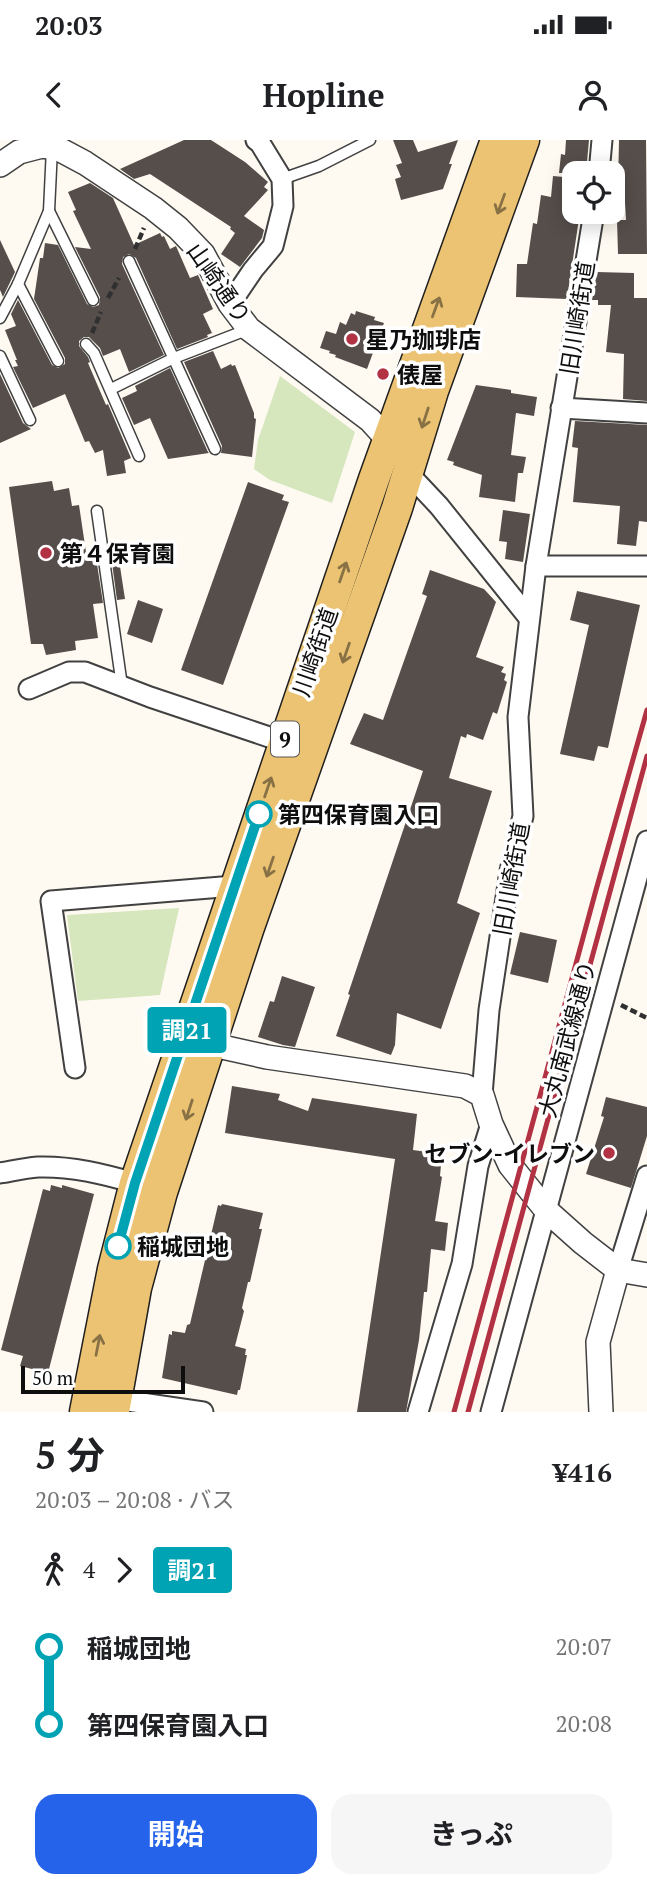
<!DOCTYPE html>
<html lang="ja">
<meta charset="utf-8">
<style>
body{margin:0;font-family:"PT Serif","Noto Sans JP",serif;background:#f6f6f6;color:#202124;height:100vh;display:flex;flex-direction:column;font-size:26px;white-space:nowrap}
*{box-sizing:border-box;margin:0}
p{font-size:23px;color:#757577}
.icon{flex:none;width:38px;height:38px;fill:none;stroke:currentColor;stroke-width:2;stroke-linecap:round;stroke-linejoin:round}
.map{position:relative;height:1272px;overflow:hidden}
.details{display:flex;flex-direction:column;background:#fff;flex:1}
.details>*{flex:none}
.badge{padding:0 14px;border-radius:5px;font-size:24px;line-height:46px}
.buttons{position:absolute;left:562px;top:21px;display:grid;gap:14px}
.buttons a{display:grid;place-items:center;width:63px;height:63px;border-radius:14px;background:#fff;box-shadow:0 4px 18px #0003;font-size:35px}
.scale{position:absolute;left:21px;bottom:18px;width:164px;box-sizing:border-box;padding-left:7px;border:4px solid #0e0e0e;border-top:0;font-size:19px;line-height:24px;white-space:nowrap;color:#0e0e0e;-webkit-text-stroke:5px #fff;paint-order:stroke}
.map>.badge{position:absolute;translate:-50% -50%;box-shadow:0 0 0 4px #fff}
.legs{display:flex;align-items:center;gap:10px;height:77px;padding:0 35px;font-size:23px}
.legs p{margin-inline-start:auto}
.head{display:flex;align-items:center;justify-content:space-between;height:119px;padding:0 35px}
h1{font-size:38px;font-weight:700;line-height:52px}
.button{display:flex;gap:14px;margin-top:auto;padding:14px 35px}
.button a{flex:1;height:80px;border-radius:21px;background:#2563eb;color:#fff;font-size:28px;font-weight:700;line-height:80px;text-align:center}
.button a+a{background:#f6f6f6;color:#202124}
ul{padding:0 35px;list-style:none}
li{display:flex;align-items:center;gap:24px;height:77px;font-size:26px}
li i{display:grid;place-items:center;width:10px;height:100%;margin:0 9px;background:currentColor}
li i::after{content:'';width:18px;height:18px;margin:-9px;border:5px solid;border-radius:50%;background:#fff}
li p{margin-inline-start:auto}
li:first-child i{background:linear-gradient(#0000 50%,currentColor 0)}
li:last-child i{background:linear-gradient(currentColor 50%,#0000 0)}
.status{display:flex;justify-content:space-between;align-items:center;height:49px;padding:0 35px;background:#fff;direction:ltr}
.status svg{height:19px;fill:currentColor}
header{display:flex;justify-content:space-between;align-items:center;height:91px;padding:0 35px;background:#fff;font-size:32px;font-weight:700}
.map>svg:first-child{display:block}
</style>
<div class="status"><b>20:03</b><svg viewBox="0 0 49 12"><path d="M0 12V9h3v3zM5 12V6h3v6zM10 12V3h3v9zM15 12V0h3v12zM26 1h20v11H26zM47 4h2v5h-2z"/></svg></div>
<header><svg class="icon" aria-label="back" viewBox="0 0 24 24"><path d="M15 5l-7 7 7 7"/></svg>Hopline<svg class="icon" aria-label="person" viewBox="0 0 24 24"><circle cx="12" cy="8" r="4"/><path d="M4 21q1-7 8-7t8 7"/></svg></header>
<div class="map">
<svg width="647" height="1272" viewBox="0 0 647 1272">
<rect width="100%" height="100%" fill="#fefaf1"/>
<g fill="#d6e6bd">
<polygon points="280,236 355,292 332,363 270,340 254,329 258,300"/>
<polygon points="179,768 160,855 78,861 67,775"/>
</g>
<g fill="#564e4b">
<polygon points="184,0 211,0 245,22 268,42 264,47 268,50 244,76 264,90 262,98 240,127 221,114 235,93 230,89 231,87 150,34 134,39 120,29"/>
<polygon points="393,0 413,0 418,12 458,0 449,24 452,24 443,49 401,60 395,39 401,37 396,25 402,23"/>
<polygon points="566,0 589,0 586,33 559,33 561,14 565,15"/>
<polygon points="619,0 646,0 647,114 618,114 617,80 626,80 624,46 618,46"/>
<polygon points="553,36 574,38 574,72 580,72 567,159 516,157 517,124 527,124 533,83 537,84 541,55 551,57"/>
<polygon points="90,43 113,58 134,105 160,93 162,97 164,96 170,109 176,106 190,138 198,135 213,169 203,174 212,193 207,195 208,197 177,209 136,118 129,114 123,117 122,124 164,215 129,232 120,209 103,216 100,208 89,197 84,197 79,201 79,206 88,217 90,222 88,223 106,265 108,264 131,318 124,321 126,333 107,336 103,310 95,313 89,301 85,302 65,254 33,268 13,227 18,226 15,220 17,220 5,190 16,186 11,174 18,160 52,225 58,228 65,224 65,218 34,159 40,118 43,118 45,103 58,105 87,164 93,167 99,165 100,157 75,107 91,109 73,71 76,70 68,52"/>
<polygon points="0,100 15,132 3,157 0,150"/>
<polygon points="597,132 634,133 634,158 647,158 647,261 623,259 624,214 606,212 611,165 598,165 598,160 592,160"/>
<polygon points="356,171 375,177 374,180 384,183 367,229 335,217 336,215 329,213 330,211 320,208 326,191 336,194 340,182 346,185 351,173 355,175"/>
<polygon points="213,211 221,229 231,224 232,226 235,225 254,273 254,278 256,279 252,317 221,313 222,306 184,222"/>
<polygon points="170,228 208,312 209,313 168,319 150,278 134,285 122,258 137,251 135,246"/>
<polygon points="0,234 23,283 31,289 0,303"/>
<polygon points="476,245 511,250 511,253 537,257 534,276 516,273 511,315 526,317 523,333 518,333 515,362 479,357 482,335 453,325 454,322 447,320"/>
<polygon points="575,281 647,285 647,382 639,381 636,406 617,404 620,366 573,362 578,308 572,307"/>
<polygon points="52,341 54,351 69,348 72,366 79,365 86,412 95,411 103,463 93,464 98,498 75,501 76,510 46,515 43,504 31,504 9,347"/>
<polygon points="248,342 284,355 282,360 289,362 223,545 181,530"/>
<polygon points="503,370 530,374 523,422 505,419 507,402 499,401"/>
<polygon points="117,407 125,459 117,460 110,408"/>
<polygon points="430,430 484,449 496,462 476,517 504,527 501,532 506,534 504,540 507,542 497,574 493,572 483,600 467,594 466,598 461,596 449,638 492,651 457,763 480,773 441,889 397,873 395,905 391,915 336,896 350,855 348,854 423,631 350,604 364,573 383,580 427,456 422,454"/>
<polygon points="577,451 640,465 608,608 598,606 594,621 560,614 589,485 570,480"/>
<polygon points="138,460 163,469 152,503 127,494"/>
<polygon points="520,792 557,800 548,843 510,834"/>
<polygon points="282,836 315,847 295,907 283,905 258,897 270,861 274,862"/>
<polygon points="232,946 280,954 278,960 308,971 312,958 417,974 413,1010 442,1014 440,1036 442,1037 435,1081 448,1083 445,1111 431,1109 427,1152 424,1152 419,1200 406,1272 357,1272 395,1019 225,993"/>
<polygon points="606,957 647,967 647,996 631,1048 586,1034 604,977 601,976"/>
<polygon points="51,1045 62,1048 62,1045 94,1054 48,1233 20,1226 23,1216 1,1210 43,1049 50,1051"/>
<polygon points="222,1064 263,1073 259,1089 262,1089 250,1142 248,1142 242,1168 244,1171 235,1206 246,1209 245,1215 247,1215 240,1250 238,1250 237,1255 162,1238 169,1194 172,1195 172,1191 185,1193 187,1185 190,1184 218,1065 221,1066"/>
</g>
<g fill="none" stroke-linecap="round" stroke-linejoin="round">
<defs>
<g id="service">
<polyline points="282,39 319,26 370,0"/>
<polyline points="49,71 93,160"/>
<polyline points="129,121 215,309"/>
<polyline points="18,144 58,221"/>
<polyline points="0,178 18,144 49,71 52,8"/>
<polyline points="86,204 94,213 139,316"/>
<polyline points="0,216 30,280"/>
<polyline points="111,249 174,218 249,189"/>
<polyline points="97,371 122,546"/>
</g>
<g id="minor">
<polyline points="599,33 602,0"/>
<polyline points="230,164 253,130 273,106 283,66 282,39 260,3 256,0"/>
<polyline points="561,268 647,273"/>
<polyline points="407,332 439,366 529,478"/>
<polyline points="536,426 647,426"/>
<polyline points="29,549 69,532 85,532 150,557 284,602"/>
<polyline points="75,928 51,761 234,746"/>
<polyline points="482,955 489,870 510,731 523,676 518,577 536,426 594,72"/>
<path d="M 0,1033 C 12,1031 25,1028 38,1027 C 72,1026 103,1034 135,1043"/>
<polyline points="618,1130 647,1036"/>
<polyline points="107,1258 203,1272"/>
<polyline points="418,1272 462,1124 478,1026 491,984"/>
<polyline points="491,1272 647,701"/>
</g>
<g id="tertiary">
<polyline points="0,25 19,12 42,6 57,8 85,23 153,68 178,88 203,114 230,164 249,189 370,280 389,301 395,311"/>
<polyline points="195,901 267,917 465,946 482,955 491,984 510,1025 546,1070 583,1103 618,1130 647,1135"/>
<polyline points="601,1272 598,1202 618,1130"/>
</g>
<g id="primary">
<polyline points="85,1272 113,1129 135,1043 374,339 496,0"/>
<polyline points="114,1272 136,1148 162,1052 248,790 397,368 433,251 524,0"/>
</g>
</defs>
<use href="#service" stroke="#414141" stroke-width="13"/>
<use href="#minor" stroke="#414141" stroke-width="23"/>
<use href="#tertiary" stroke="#414141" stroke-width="26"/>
<use href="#primary" stroke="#1f1f1f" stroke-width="33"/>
<g stroke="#303030" stroke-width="4.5" stroke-dasharray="7 3.5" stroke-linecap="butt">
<polyline points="135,109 144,88"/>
<polyline points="108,158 119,138"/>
<polyline points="92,193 101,172"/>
<polyline points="621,865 647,878"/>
</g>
<use href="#service" stroke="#fff" stroke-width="10"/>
<use href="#minor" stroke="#fff" stroke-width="19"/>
<use href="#tertiary" stroke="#fff" stroke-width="23"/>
<use href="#primary" stroke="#ecc372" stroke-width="30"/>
<g stroke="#b23244" stroke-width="5">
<polyline points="454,1272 596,750 647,570"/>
<polyline points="468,1272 647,616"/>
</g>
</g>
<defs><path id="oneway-shaft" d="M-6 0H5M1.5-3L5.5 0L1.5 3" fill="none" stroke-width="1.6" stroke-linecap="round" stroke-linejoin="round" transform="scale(1.75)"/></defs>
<g stroke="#887245">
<use href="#oneway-shaft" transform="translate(501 64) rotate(110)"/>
<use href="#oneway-shaft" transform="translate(436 167) rotate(-70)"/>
<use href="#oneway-shaft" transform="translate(425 278) rotate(108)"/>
<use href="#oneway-shaft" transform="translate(343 432) rotate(-71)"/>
<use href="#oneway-shaft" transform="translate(346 513) rotate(109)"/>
<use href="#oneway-shaft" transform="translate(268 647) rotate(-71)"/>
<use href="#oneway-shaft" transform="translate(270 727) rotate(109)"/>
<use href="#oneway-shaft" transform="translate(189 970) rotate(108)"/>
<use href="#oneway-shaft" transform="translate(98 1205) rotate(-79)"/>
</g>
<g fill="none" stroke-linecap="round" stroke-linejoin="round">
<defs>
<polyline id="line-1" points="118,1106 135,1043 259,674"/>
</defs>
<use href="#line-1" stroke="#fff" stroke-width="16"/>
<use href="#line-1" stroke="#00a3b4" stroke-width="10"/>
</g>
<g fill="#b23244" stroke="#fff" stroke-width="2.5">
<circle cx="352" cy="199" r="7"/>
<circle cx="383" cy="234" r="7"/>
<circle cx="46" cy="413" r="7"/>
<circle cx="609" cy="1013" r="7"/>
</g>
<g fill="#fff" stroke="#00a3b4" stroke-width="3.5">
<circle cx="259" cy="674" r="12"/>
<circle cx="118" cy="1106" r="12"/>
</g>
<g text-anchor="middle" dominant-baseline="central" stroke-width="7" stroke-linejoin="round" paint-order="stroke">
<rect fill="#fff" stroke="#565656" stroke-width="2" x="271" y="581.5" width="28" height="35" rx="5"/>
<g font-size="21" font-weight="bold" fill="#0e0e0e">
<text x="285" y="599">9</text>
</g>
<g font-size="23" fill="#0e0e0e" stroke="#fff">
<text transform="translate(219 143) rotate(55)">山崎通り</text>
<text transform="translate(577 178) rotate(-81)">旧川崎街道</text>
<text transform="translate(315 512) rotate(-71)">川崎街道</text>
<text transform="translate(511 739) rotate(-80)">旧川崎街道</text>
<text transform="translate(567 899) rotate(-75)">大丸南武線通り</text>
</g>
<g font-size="23" font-weight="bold" fill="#0e0e0e" stroke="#fff" text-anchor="start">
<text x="366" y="199">星乃珈琲店</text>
<text x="397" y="234">俵屋</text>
<text x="60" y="413">第４保育園</text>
<text x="595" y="1013" text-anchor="end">セブン-イレブン</text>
</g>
<g font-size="23" font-weight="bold" fill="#0e0e0e" stroke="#fff" text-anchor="start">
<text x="278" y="674">第四保育園入口</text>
<text x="137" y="1106">稲城団地</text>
</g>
</g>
</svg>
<div class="buttons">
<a><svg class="icon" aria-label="locate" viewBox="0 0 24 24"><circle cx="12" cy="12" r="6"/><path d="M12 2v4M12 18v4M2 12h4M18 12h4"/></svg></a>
</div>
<div class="scale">50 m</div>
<b class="badge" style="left:187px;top:890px;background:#00a3b4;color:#fff">調21</b>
</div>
<section class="details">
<div class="head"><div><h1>5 分</h1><p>20:03 – 20:08 · バス</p></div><b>¥416</b></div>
<div class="legs"><svg class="icon" aria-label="walk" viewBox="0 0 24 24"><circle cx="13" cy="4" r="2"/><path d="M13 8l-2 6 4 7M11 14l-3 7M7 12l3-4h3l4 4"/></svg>4<svg class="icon" aria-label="forward" viewBox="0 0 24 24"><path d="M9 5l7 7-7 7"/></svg><b class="badge" style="background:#00a3b4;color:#fff">調21</b></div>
<ul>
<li><i style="color:#00a3b4"></i><b>稲城団地</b><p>20:07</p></li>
<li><i style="color:#00a3b4"></i><b>第四保育園入口</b><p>20:08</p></li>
</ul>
<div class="button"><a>開始</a><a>きっぷ</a></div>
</section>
